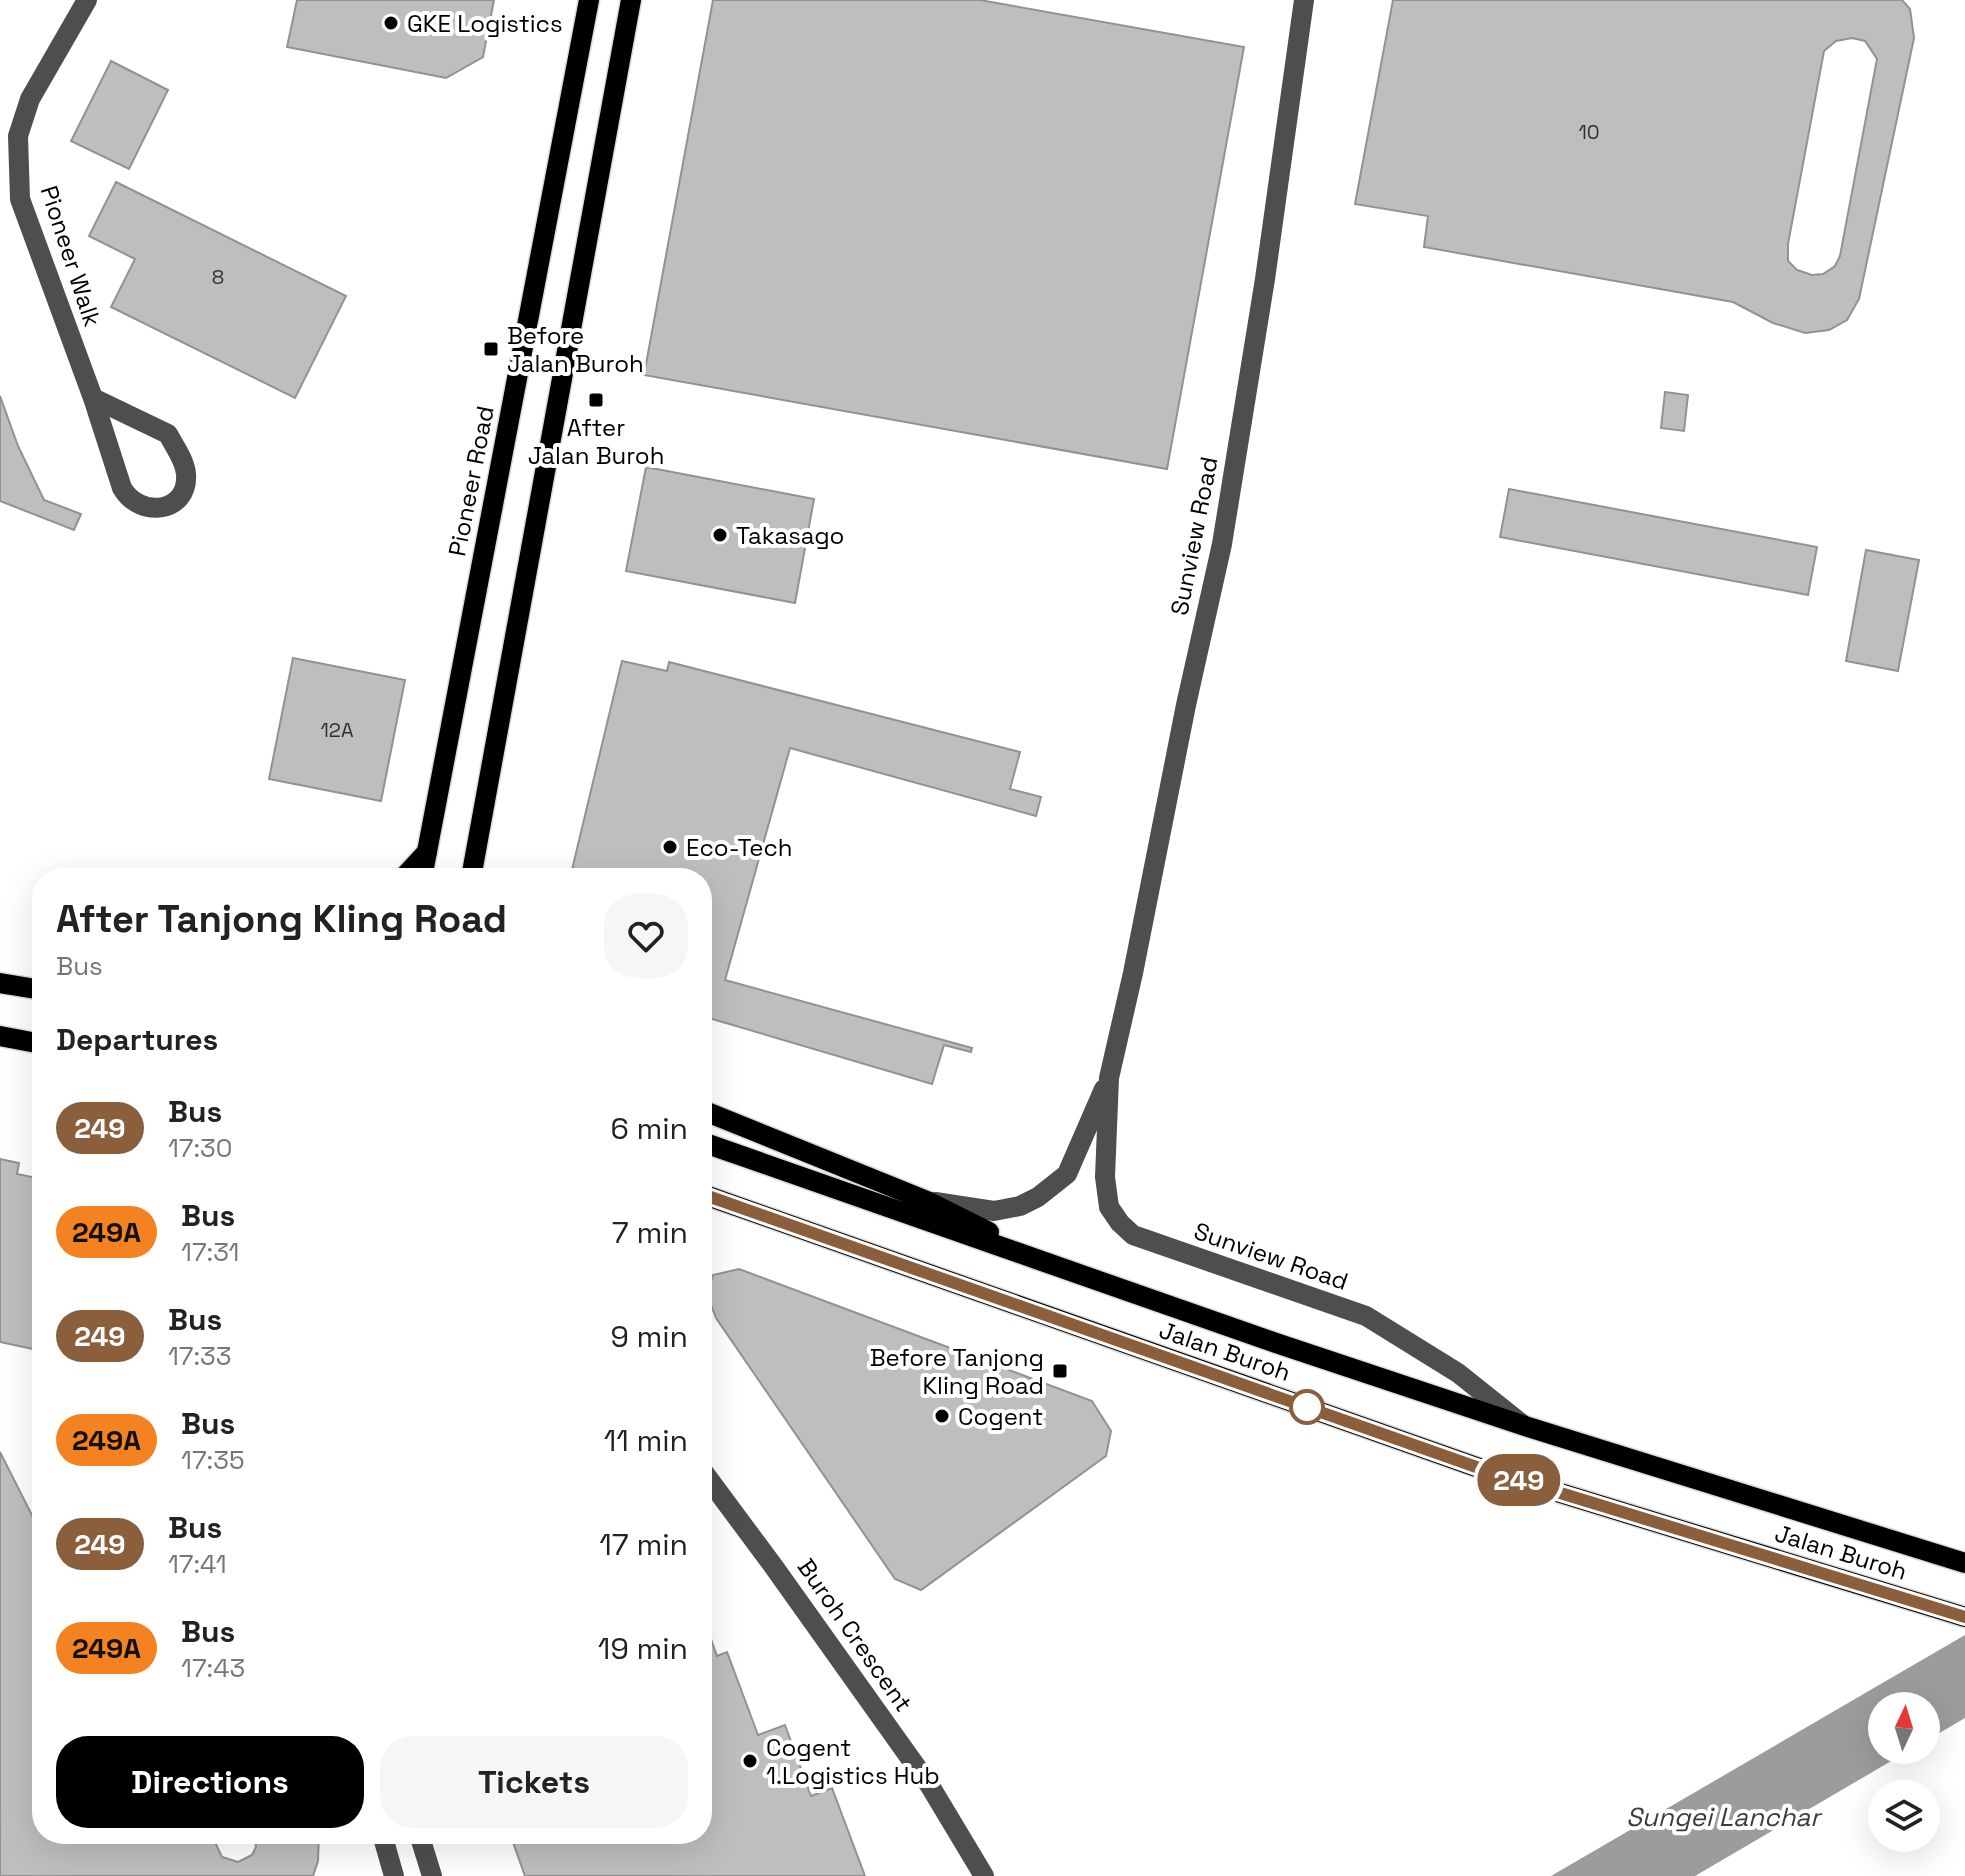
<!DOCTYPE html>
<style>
body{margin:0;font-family:"Space Grotesk",sans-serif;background:#f6f6f6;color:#222;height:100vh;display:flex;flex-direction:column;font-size:30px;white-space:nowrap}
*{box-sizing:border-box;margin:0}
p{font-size:26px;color:#767676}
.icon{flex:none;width:44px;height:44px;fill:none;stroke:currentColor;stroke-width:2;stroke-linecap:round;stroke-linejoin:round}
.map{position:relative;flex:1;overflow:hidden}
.drawer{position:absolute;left:32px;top:868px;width:680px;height:976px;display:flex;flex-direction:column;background:#fff;border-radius:32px;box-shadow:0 8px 32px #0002}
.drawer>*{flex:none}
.badge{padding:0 16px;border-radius:26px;font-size:28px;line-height:52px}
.needle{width:52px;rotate:4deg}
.tools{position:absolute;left:1868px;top:1692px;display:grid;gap:16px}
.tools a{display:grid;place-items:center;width:72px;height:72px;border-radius:50%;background:#fff;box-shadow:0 8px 32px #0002;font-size:40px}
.map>.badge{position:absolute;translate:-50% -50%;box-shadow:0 0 0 4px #fff}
h2{padding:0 24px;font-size:30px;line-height:72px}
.round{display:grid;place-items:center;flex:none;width:84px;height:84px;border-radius:32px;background:#f6f6f6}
.head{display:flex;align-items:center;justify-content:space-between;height:136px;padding:0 24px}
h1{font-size:38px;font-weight:800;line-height:60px}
.action{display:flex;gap:16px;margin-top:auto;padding:16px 24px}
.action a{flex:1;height:92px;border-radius:32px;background:#000;color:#fff;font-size:32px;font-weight:800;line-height:92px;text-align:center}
.action a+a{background:#f6f6f6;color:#222}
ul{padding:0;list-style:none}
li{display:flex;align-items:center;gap:24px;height:104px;padding:0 24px}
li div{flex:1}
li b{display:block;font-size:30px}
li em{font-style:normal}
li .badge{min-width:88px;font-weight:700;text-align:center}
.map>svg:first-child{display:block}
</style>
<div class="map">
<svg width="1965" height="1876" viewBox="0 0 1965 1876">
<rect width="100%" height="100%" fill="#fff"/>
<polygon fill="#9c9c9c" points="1965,1635 1965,1718 1926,1741 1926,1706 1882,1706 1882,1750 1910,1750 1695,1876 1551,1876"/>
<g fill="#bebebe" stroke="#929292" stroke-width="2" fill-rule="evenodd">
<polygon points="297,0 494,0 483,57 446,78 287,47"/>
<polygon points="713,0 980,0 1244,47 1167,469 644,375"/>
<path d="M 1393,0 L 1902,0 L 1910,9 L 1914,38 L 1859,299 L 1847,320 L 1829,330 L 1805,333 L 1773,323 L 1733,302 L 1424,247 L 1428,216 L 1355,204 ZM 1852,38 L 1865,41 L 1877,59 L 1840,256 L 1835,266 L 1823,274 L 1812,275 L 1797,270 L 1788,261 L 1788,244 L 1824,51 L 1836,41 Z"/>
<polygon points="111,61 168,90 129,169 71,141"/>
<polygon points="116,182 346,296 295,398 111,307 135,259 89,236"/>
<polygon points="1665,392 1688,395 1684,431 1661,428"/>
<polygon points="0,396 18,446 44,500 81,514 74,530 0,501"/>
<polygon points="646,467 814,499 795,603 626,571"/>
<polygon points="1509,489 1817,547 1808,595 1500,537"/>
<polygon points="1866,550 1919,560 1898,671 1846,661"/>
<polygon points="293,658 405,680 381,801 269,779"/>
<polygon points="622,661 667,671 669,662 1020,752 1010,789 1041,797 1036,816 790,748 725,980 972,1048 971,1052 944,1045 932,1084 702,1016 702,878 570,878"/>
<polygon points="0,1159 19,1163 17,1174 42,1179 42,1351 0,1342"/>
<polygon points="739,1269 1092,1401 1111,1431 1106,1456 921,1590 895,1579 716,1318 707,1294 713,1275"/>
<polygon points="0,1452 42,1535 42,1834 211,1834 222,1857 238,1862 252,1855 256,1847 254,1834 319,1834 318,1861 313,1876 0,1876"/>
<polygon points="702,1614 717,1656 727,1652 758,1735 785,1725 811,1796 832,1788 865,1876 525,1876 510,1834 702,1834"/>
</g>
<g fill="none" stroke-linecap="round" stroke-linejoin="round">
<defs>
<g id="major">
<polyline points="403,878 427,852"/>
<polyline points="422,878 589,0"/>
<polyline points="471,878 631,0"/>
<polyline points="0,983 42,990"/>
<polyline points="0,1036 42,1044"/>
<polyline points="702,1110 927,1201 989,1232"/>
<polyline points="702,1142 1276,1343 1525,1426 1965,1563"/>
<polyline points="702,1194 1482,1469 1965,1617"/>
</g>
</defs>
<use href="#major" stroke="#dbdbdb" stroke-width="23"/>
<g stroke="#4e4e4e" stroke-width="20">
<path d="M 87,0 L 30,99 L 18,136 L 20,199 L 93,398 L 122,488 C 140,519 189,513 186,474 C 185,460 174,446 168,434 L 93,398"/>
<polyline points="1304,0 1265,279 1222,544 1186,705 1133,973 1109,1078 1105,1177 1109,1207 1120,1223 1133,1235 1366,1316 1458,1373 1522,1424"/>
<polyline points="935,1202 994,1211 1020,1206 1038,1197 1067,1174 1104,1089"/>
<polyline points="702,1470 774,1567 930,1786 984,1876"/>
<polyline points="382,1834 394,1876"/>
<polyline points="419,1834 432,1876"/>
</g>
<use href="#major" stroke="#000" stroke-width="20"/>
</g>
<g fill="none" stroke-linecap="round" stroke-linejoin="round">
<defs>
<polyline id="line" points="702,1194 1482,1469 1965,1617"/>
</defs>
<use href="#line" stroke="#fff" stroke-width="18"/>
<use href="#line" stroke="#8b5e3c" stroke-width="12"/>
</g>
<g fill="#000" stroke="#fff" stroke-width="3">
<circle cx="391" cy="23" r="8"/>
<rect x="483" y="341" width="16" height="16" rx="4"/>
<rect x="588" y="392" width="16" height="16" rx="4"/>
<circle cx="720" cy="535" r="8"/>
<circle cx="670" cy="847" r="8"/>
<rect x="1052" y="1363" width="16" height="16" rx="4"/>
<circle cx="942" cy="1416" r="8"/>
<circle cx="750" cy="1761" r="8"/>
</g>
<circle fill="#fff" stroke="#8b5e3c" stroke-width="4" cx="1307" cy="1407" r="16"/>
<g text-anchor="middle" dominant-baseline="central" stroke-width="8" stroke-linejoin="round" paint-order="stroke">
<g font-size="20" fill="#303030">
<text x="1589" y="132">10</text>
<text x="218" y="277">8</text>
<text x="337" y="730">12A</text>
</g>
<g font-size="24" fill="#000" stroke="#fff" text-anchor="start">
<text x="407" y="23">GKE Logistics</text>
<text x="507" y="335">Before<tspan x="507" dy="28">Jalan Buroh</tspan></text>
<text x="596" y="427" text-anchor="middle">After<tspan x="596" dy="28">Jalan Buroh</tspan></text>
<text x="736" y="535">Takasago</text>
<text x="686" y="847">Eco-Tech</text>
<text x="1044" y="1357" text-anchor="end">Before Tanjong<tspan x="1044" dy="28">Kling Road</tspan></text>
<text x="958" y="1416">Cogent</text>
<text x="766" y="1747">Cogent<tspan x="766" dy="28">1.Logistics Hub</tspan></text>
</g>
<g font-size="24" fill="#000" stroke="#fff">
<text transform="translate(71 256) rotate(72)">Pioneer Walk</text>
<text transform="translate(471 481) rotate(-79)">Pioneer Road</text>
<text transform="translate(1194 536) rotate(-79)">Sunview Road</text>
<text transform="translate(1271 1256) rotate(19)">Sunview Road</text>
<text transform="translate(1225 1351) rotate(19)">Jalan Buroh</text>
<text transform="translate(1841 1552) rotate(17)">Jalan Buroh</text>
<text transform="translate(855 1635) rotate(55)">Buroh Crescent</text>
</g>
<g font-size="26" font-style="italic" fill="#3d3d3d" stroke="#fff">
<text x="1723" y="1817">Sungei Lanchar</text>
</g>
</g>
</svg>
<div class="tools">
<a><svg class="needle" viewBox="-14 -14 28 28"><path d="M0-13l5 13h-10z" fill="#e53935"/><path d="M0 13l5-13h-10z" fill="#767676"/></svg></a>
<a><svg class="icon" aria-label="layers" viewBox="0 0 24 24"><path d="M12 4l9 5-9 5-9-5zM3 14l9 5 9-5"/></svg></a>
</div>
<b class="badge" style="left:1519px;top:1480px;background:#8b5e3c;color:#fff">249</b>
<section class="drawer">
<div class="head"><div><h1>After Tanjong Kling Road</h1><p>Bus</p></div><a class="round"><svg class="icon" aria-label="heart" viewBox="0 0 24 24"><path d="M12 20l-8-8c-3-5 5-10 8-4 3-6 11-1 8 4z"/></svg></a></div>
<h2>Departures</h2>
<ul>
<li><span class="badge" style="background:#8b5e3c;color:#fff">249</span><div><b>Bus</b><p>17:30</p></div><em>6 min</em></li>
<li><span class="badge" style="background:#f58220;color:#111">249A</span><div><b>Bus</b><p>17:31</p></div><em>7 min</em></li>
<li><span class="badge" style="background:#8b5e3c;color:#fff">249</span><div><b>Bus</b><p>17:33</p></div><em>9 min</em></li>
<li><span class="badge" style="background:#f58220;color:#111">249A</span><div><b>Bus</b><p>17:35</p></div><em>11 min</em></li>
<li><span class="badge" style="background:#8b5e3c;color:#fff">249</span><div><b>Bus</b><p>17:41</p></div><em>17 min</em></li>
<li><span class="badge" style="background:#f58220;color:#111">249A</span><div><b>Bus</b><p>17:43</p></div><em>19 min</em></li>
</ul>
<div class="action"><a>Directions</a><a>Tickets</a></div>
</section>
</div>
